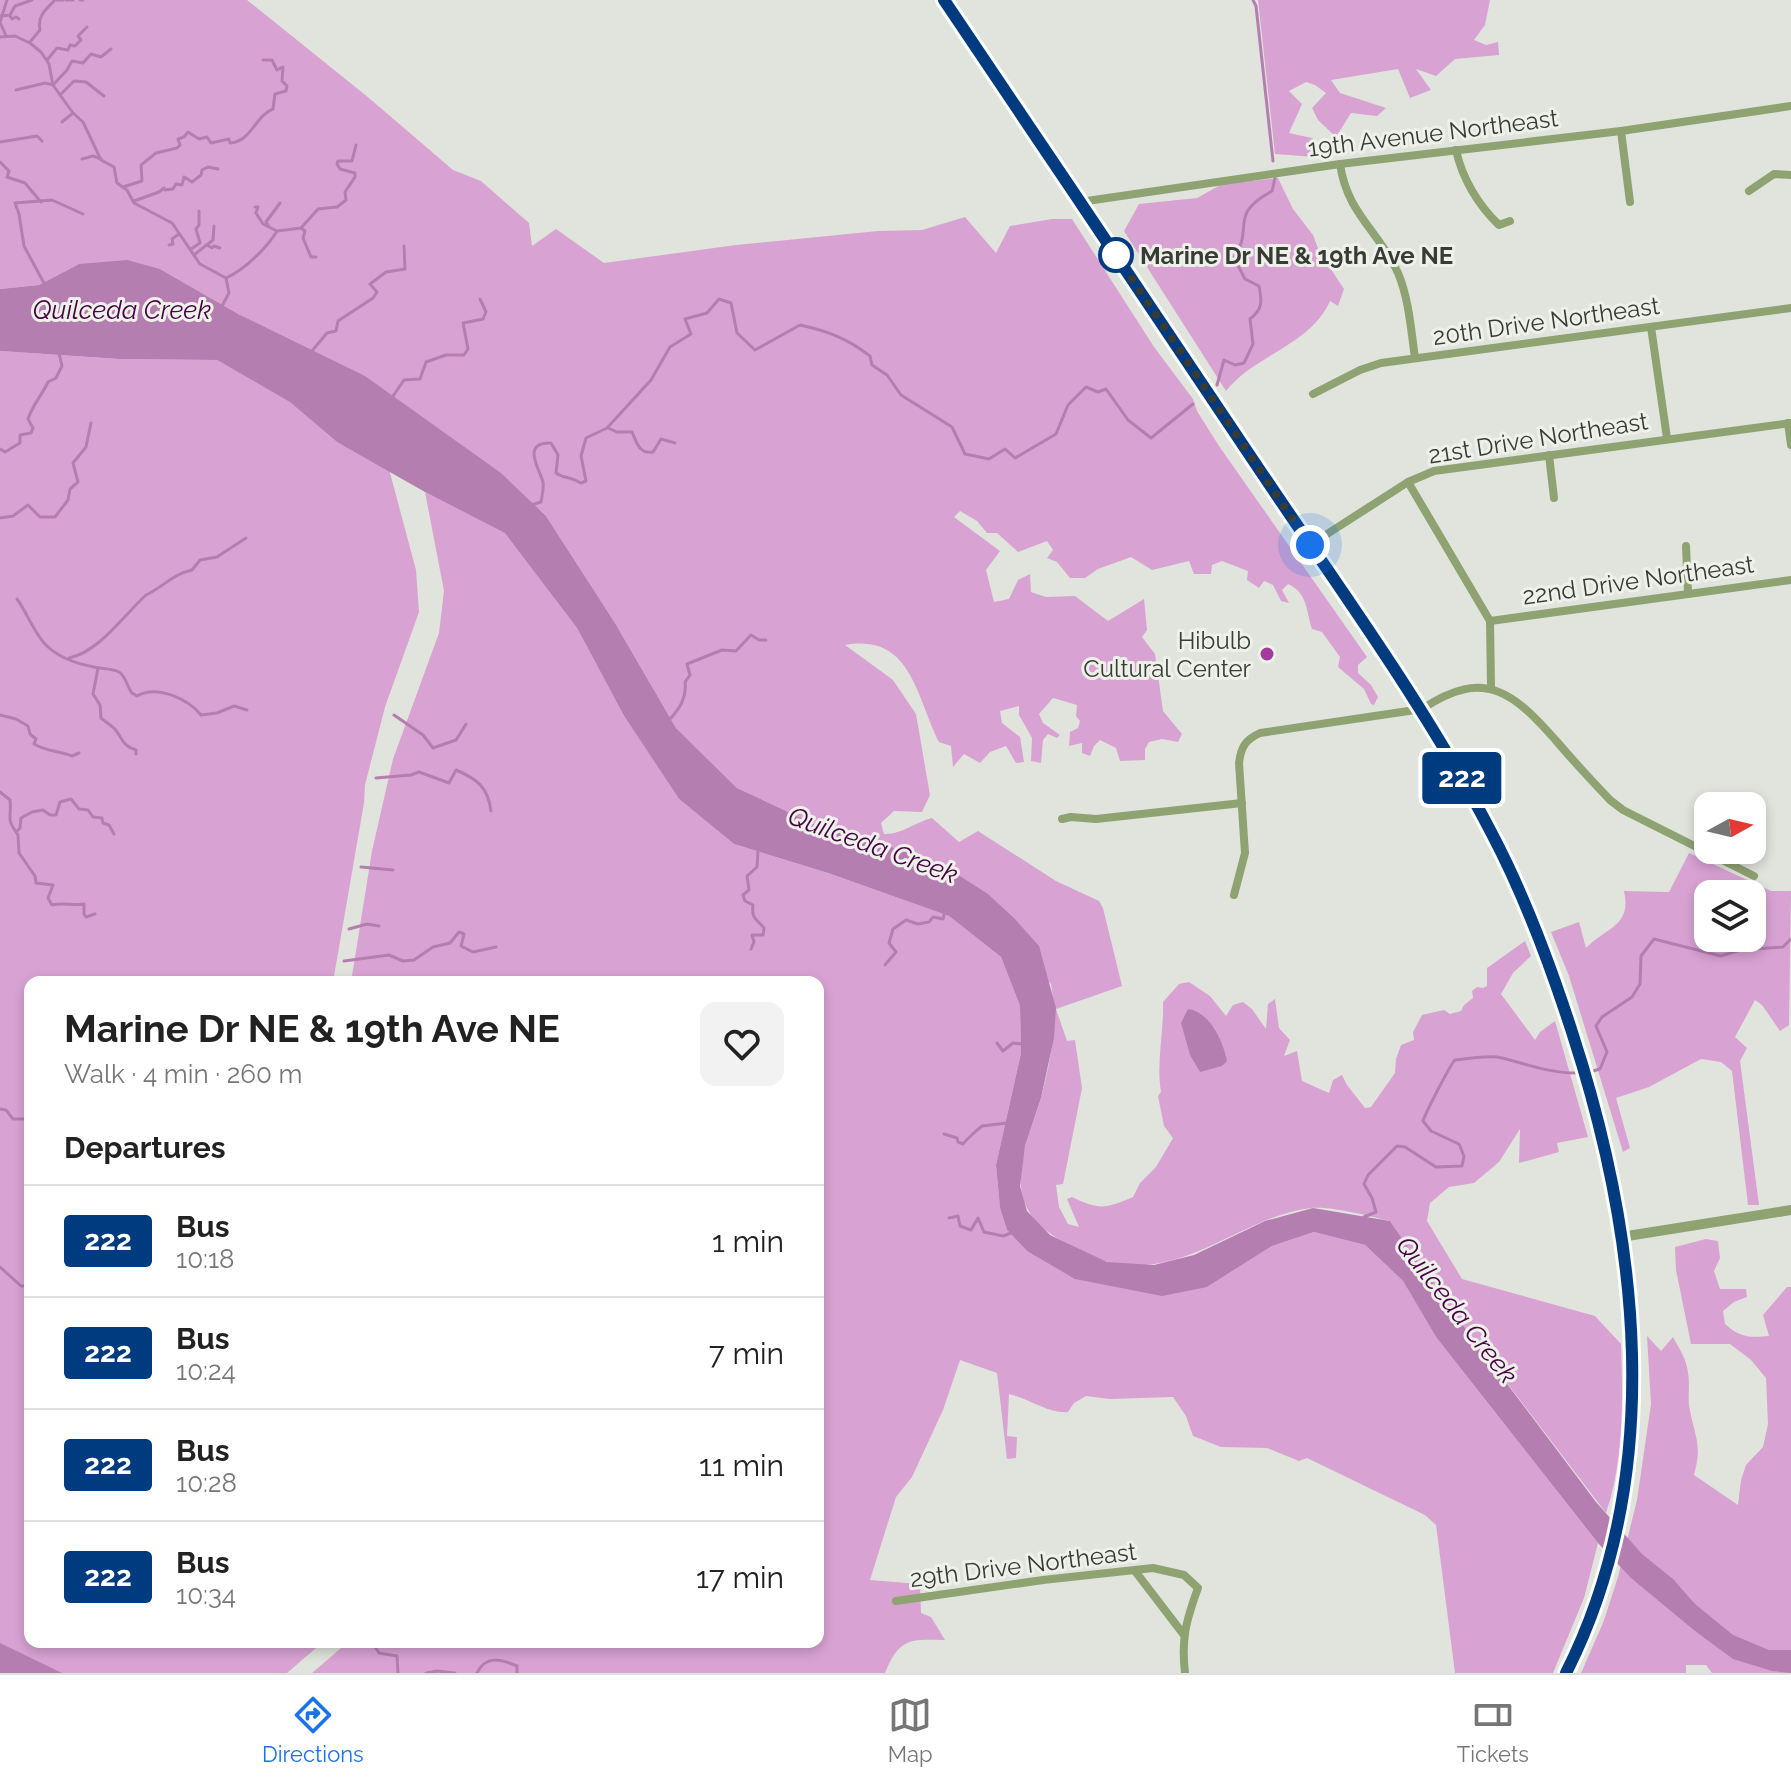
<!DOCTYPE html>
<meta charset="utf-8">
<style>
body{margin:0;font-family:Raleway,sans-serif;background:#f2f2f2;color:#222;height:100vh;display:flex;flex-direction:column;font-size:30px;white-space:nowrap}
*{box-sizing:border-box;margin:0}
p{font-size:26px;color:#767676}
.icon{flex:none;width:44px;height:44px;fill:none;stroke:currentColor;stroke-width:2;stroke-linecap:round;stroke-linejoin:round}
.map{position:relative;flex:1;overflow:hidden}
.drawer{position:absolute;left:24px;top:976px;width:800px;height:672px;display:flex;flex-direction:column;background:#fff;border-radius:16px;box-shadow:0 4px 12px #0003}
.drawer>*{flex:none}
.badge{padding:0 16px;border-radius:6px;font-size:28px;line-height:52px}
.needle{width:52px;rotate:82deg}
.tools{position:absolute;left:1694px;top:792px;display:grid;gap:16px}
.tools a{display:grid;place-items:center;width:72px;height:72px;border-radius:16px;background:#fff;box-shadow:0 4px 12px #0003;font-size:40px}
.you{position:absolute;width:40px;height:40px;margin:-20px;border:6px solid #fff;border-radius:50%;background:#1a73e8;box-shadow:0 0 0 12px #1a73e833}
.map>.badge{position:absolute;translate:-50% -50%;box-shadow:0 0 0 4px #fff}
h2{padding:0 40px;font-size:30px;line-height:72px}
.round{display:grid;place-items:center;flex:none;width:84px;height:84px;border-radius:16px;background:#f2f2f2}
.summary{display:flex;align-items:center;justify-content:space-between;height:136px;padding:0 40px}
h1{font-size:38px;font-weight:700;line-height:60px}
ul{padding:0;list-style:none}
li{display:flex;align-items:center;gap:24px;height:112px;padding:0 40px;border-top:2px solid #e0e0e0}
li div{flex:1}
li b{display:block;font-size:30px}
li em{font-style:normal}
li .badge{min-width:88px;font-weight:700;text-align:center}
.menu{display:flex;justify-content:space-around;align-items:center;height:112px;border-top:2px solid #e0e0e0;background:#fff;font-size:22px;color:#767676}
.menu a{display:grid;justify-items:center;gap:4px}
.menu .current{color:#1a73e8}
.map>svg:first-child{display:block}
</style>
<div class="map">
<svg width="1791" height="1673" viewBox="0 0 1791 1673">
<rect width="100%" height="100%" fill="#e1e4dc"/>
<g fill="#d8a3d3" fill-rule="evenodd">
<path d="M 0,0 L 247,0 L 369,98 L 453,170 L 481,181 L 529,223 L 532,246 L 556,229 L 604,263 L 736,245 L 878,231 L 922,230 L 965,217 L 996,253 L 1010,226 L 1052,219 L 1072,219 L 1154,347 L 1193,399 L 1197,411 L 1219,446 L 1367,657 L 1358,665 L 1358,673 L 1371,685 L 1378,697 L 1374,705 L 1371,704 L 1364,689 L 1338,667 L 1340,657 L 1322,632 L 1312,629 C 1306,611 1308,593 1288,584 L 1282,590 L 1289,603 L 1281,601 L 1273,585 L 1264,581 L 1259,588 L 1247,580 L 1248,571 L 1222,561 L 1212,565 L 1211,574 L 1194,574 L 1189,561 L 1152,570 L 1131,557 L 1098,569 L 1085,578 L 1070,578 L 1057,562 L 1047,558 L 1053,550 L 1047,541 L 1018,552 L 997,533 L 987,533 L 977,521 L 960,511 L 954,517 L 1000,551 L 986,570 L 994,602 L 1009,599 L 1018,580 L 1030,574 L 1031,592 L 1046,597 L 1075,596 L 1108,621 L 1144,599 L 1147,630 L 1142,637 L 1155,654 L 1163,711 L 1182,734 L 1178,742 L 1162,739 L 1149,742 L 1145,749 L 1145,760 L 1120,761 L 1116,748 L 1100,740 L 1094,746 L 1090,756 L 1082,753 L 1082,743 L 1069,746 L 1070,732 L 1078,728 L 1080,721 L 1076,716 L 1077,705 L 1053,698 L 1039,714 L 1043,723 L 1060,735 L 1057,738 L 1048,734 L 1043,740 L 1041,763 L 1031,761 L 1032,738 L 1019,715 L 1019,706 L 1000,711 L 1002,723 L 1020,737 L 1024,762 L 1016,763 L 1006,746 L 990,752 L 980,763 L 964,754 L 953,767 L 951,746 L 939,742 C 916,696 911,633 845,645 L 893,680 L 916,714 L 930,795 L 922,812 L 894,811 L 881,823 L 884,834 C 901,835 915,822 932,818 L 959,842 L 978,831 L 1056,881 L 1099,901 L 1103,908 L 1122,986 L 1056,1009 L 1067,1041 L 1075,1040 L 1082,1088 L 1063,1184 L 1056,1185 L 1059,1207 L 1068,1224 L 1079,1227 L 1067,1199 L 1072,1197 C 1099,1210 1105,1209 1133,1197 L 1140,1183 L 1156,1167 L 1173,1138 L 1164,1126 L 1158,1096 L 1161,1092 C 1156,1062 1164,1033 1163,1002 L 1179,984 L 1189,982 L 1210,996 L 1226,1016 L 1233,1005 L 1243,1002 L 1252,1009 L 1266,1029 L 1268,1004 L 1275,999 L 1279,1028 L 1290,1040 L 1284,1056 L 1297,1051 L 1302,1081 L 1329,1093 L 1333,1080 L 1342,1075 L 1347,1085 L 1365,1108 L 1371,1107 L 1395,1073 L 1396,1059 L 1401,1045 L 1414,1040 L 1413,1032 L 1422,1015 L 1444,1010 L 1450,1014 L 1461,1011 L 1464,1005 L 1473,998 L 1472,991 L 1477,987 L 1483,988 L 1487,986 L 1487,968 L 1525,941 L 1531,956 L 1513,973 L 1501,994 L 1535,1040 L 1540,1032 L 1555,1021 L 1588,1137 L 1557,1143 L 1559,1152 L 1519,1163 L 1520,1129 L 1499,1162 L 1474,1183 L 1449,1187 L 1430,1203 L 1427,1221 L 1462,1279 L 1595,1316 L 1621,1344 C 1623,1399 1624,1461 1606,1513 L 1453,1312 L 1390,1221 C 1368,1216 1333,1206 1311,1208 C 1239,1217 1187,1280 1108,1262 C 1095,1260 1081,1250 1069,1244 C 1045,1233 1024,1216 1021,1187 C 1017,1157 1033,1126 1041,1098 C 1051,1060 1058,1023 1051,984 L 949,869 L 908,852 L 814,824 L 737,788 L 676,728 L 615,623 L 546,516 L 535,506 L 240,315 L 160,269 L 79,264 L 39,285 L 0,289 Z"/>
<polygon points="1258,0 1490,0 1485,25 1474,40 1486,45 1498,42 1499,55 1455,59 1436,76 1416,69 1431,90 1410,98 1398,69 1331,80 1340,93 1386,108 1377,116 1351,113 1336,137 1318,120 1312,108 1326,93 1315,85 1306,82 1289,91 1302,104 1289,133 1312,138 1323,149 1315,157 1275,154"/>
<path d="M 1278,178 L 1293,209 L 1313,235 L 1319,251 L 1344,289 L 1338,306 L 1330,301 C 1311,345 1254,355 1226,391 L 1124,231 L 1139,204 L 1197,198 L 1222,184 Z"/>
<polygon points="0,351 119,359 217,360 291,402 337,442 389,469 416,570 419,612 385,707 365,785 364,803 333,982 30,982 30,1642 323,1642 287,1673 0,1673"/>
<path d="M 425,492 L 506,533 L 577,628 L 624,716 L 679,799 L 734,844 L 828,873 L 949,916 L 1001,957 L 1020,1006 L 1021,1053 L 996,1165 L 1000,1208 L 1007,1230 L 1027,1251 L 1207,1287 L 1272,1246 L 1314,1232 L 1365,1245 L 1403,1281 L 1436,1337 L 1598,1543 L 1584,1598 L 1553,1673 L 1455,1673 L 1436,1525 L 1425,1515 L 1307,1458 L 1299,1461 L 1267,1448 L 1221,1447 L 1193,1436 L 1186,1416 L 1173,1397 L 1110,1399 L 1086,1396 L 1074,1403 L 1068,1412 C 1049,1414 1028,1398 1009,1394 L 1007,1436 L 1017,1437 L 1016,1458 L 1007,1459 L 997,1373 L 960,1360 L 943,1410 L 912,1477 L 896,1497 L 870,1580 L 920,1584 L 921,1613 L 931,1617 L 945,1640 C 910,1639 899,1638 885,1673 L 312,1673 L 348,1642 L 818,1642 L 818,982 L 351,982 L 372,851 L 393,759 L 439,633 L 444,591 Z"/>
<path d="M 1689,853 L 1771,891 L 1791,891 L 1789,1025 L 1780,1031 L 1762,1005 L 1755,1000 L 1735,1037 L 1747,1048 L 1740,1061 L 1759,1205 L 1748,1205 L 1732,1071 L 1721,1062 L 1701,1059 L 1649,1087 L 1616,1098 L 1630,1148 L 1623,1152 L 1569,976 L 1551,932 L 1579,922 L 1586,948 C 1607,927 1632,926 1624,891 L 1669,892 ZM 1708,894 L 1752,894 L 1752,938 L 1708,938 Z"/>
<path d="M 1706,1239 L 1718,1241 L 1720,1258 L 1714,1271 L 1720,1289 L 1746,1289 L 1747,1297 L 1734,1302 L 1723,1311 L 1725,1324 C 1739,1337 1749,1338 1769,1336 L 1763,1315 L 1787,1287 L 1791,1287 L 1791,1673 L 1712,1673 L 1706,1665 L 1686,1665 L 1686,1673 L 1581,1673 L 1603,1623 L 1618,1577 L 1637,1500 L 1651,1404 L 1647,1336 L 1661,1351 L 1673,1337 C 1679,1348 1687,1360 1688,1373 C 1690,1383 1688,1395 1689,1405 C 1694,1436 1703,1443 1694,1475 L 1738,1505 L 1741,1480 L 1746,1465 L 1763,1447 L 1768,1424 L 1766,1378 L 1751,1360 L 1730,1344 L 1691,1344 L 1676,1270 L 1675,1247 Z"/>
</g>
<g fill="#b57eb0">
<polygon points="127,260 160,269 240,315 365,376 501,473 546,516 615,623 676,728 737,788 814,824 908,852 949,869 988,894 1015,919 1039,946 1056,1008 1054,1038 1041,1098 1025,1146 1020,1186 1027,1211 1050,1235 1107,1262 1154,1265 1194,1255 1265,1221 1313,1208 1390,1221 1453,1312 1596,1502 1642,1554 1673,1579 1695,1604 1733,1635 1769,1650 1791,1650 1791,1673 1772,1671 1733,1659 1695,1631 1631,1578 1598,1543 1436,1337 1403,1281 1365,1245 1314,1232 1272,1246 1207,1287 1162,1296 1075,1279 1027,1251 1007,1230 1000,1208 996,1165 1021,1053 1020,1006 1001,957 949,916 828,873 734,844 679,799 624,716 577,628 505,533 425,492 337,442 290,402 217,360 119,359 0,351 0,289 39,285 79,264"/>
<path d="M 1188,1009 C 1210,1012 1223,1041 1227,1061 L 1222,1066 L 1200,1072 L 1190,1055 L 1181,1023 Z"/>
<polygon points="0,1643 62,1673 0,1673"/>
</g>
<g fill="none" stroke-linecap="round" stroke-linejoin="round">
<g stroke="#b57eb0" stroke-width="3">
<polyline points="66,0 73,0"/>
<polyline points="80,0 83,0"/>
<polyline points="1253,0 1256,6 1273,161"/>
<polyline points="0,16 10,15 15,6 32,0"/>
<polyline points="10,16 12,19 16,17 19,19"/>
<polyline points="6,36 0,22 7,0"/>
<polyline points="0,37 15,36 30,43 41,52 49,64 53,85 73,113 83,122 101,160 114,167 117,183 127,190 134,203 172,223 200,264 226,278 229,293 221,308"/>
<path d="M 30,42 L 40,30 C 37,16 46,9 55,0 L 63,0"/>
<polyline points="47,60 57,48 68,50 70,45 75,46 81,40 78,36 87,27"/>
<polyline points="16,90 45,83 53,85 67,70 72,61 83,63 91,54 101,57 111,49"/>
<polyline points="60,95 74,81 86,82 104,96"/>
<polyline points="62,122 73,113"/>
<polyline points="0,142 37,136 42,141"/>
<polyline points="82,159 93,156 101,159"/>
<polyline points="0,162 9,171 7,177 25,183 41,202"/>
<path d="M 123,187 L 142,181 L 141,165 L 156,153 L 177,148 L 180,145 L 178,139 L 184,137 L 188,132 L 199,139 L 207,137 L 211,143 L 229,139 L 230,143 C 251,142 255,116 273,109 L 275,94 L 286,91 L 287,86 L 282,81 L 283,67 L 277,70 L 272,60 L 263,60"/>
<polyline points="134,201 159,192 164,188 165,190 173,189 176,184 182,185 184,177 192,182 201,175 202,170 208,167 218,169"/>
<polyline points="255,207 258,207 256,213 263,224 277,231"/>
<polyline points="268,225 266,222 280,203"/>
<polyline points="301,228 305,231 303,238 311,257 316,257"/>
<polyline points="169,245 173,244 172,239 179,234"/>
<polyline points="207,245 212,248 214,246 220,248"/>
<polyline points="191,249 200,243 196,229 199,225 199,211"/>
<polyline points="194,255 213,240 214,226"/>
<path d="M 226,278 C 244,270 267,248 277,231 L 301,228 L 318,209 L 337,207 L 346,200 L 345,192 L 355,177 L 355,173 L 340,169 L 337,164 L 338,161 L 352,161 L 356,145"/>
<polyline points="45,285 24,246 19,214 15,203 52,200 83,214"/>
<polyline points="311,352 327,333 336,331 338,321 373,298 377,292 370,284 386,272 405,269 404,246"/>
<path d="M 1217,385 L 1224,360 L 1235,365 L 1244,363 L 1253,344 L 1250,319 C 1263,309 1262,301 1259,286 L 1245,279 L 1234,258 C 1255,226 1227,216 1272,191 L 1275,178"/>
<polyline points="391,399 404,380 420,379 426,362 446,355 464,355 468,349 463,323 483,319 486,312 480,299"/>
<path d="M 608,428 L 617,432 L 632,432 C 637,443 639,454 653,452 L 661,439 L 675,443"/>
<path d="M 0,449 L 5,452 L 20,443 L 20,435 L 31,433 L 33,428 L 28,419 C 32,406 42,395 48,382 L 56,378 L 62,366 L 59,353"/>
<path d="M 531,505 L 541,502 C 542,496 544,488 543,482 C 539,468 521,442 551,443 L 558,455 L 556,473 C 564,479 570,476 581,483 L 586,481 L 581,456 L 586,438 L 607,428 L 651,380 L 670,347 L 691,334 L 685,319 L 707,313 L 719,299 L 731,303 L 737,333 L 755,350 L 800,325 C 828,331 848,339 870,356 L 872,365 L 887,375 L 901,395 L 952,427 L 965,454 L 989,459 L 1005,449 L 1015,458 L 1056,434 L 1068,405 L 1086,387 L 1098,392 L 1106,389 L 1128,420 L 1151,438 L 1193,404"/>
<polyline points="0,518 13,516 28,505 40,517 55,517 68,500 70,489 78,482 73,463 86,447 91,423"/>
<path d="M 17,599 C 28,614 35,636 48,647 C 60,658 78,664 94,667 C 102,669 112,668 119,672 C 126,676 127,687 132,693 L 137,696 C 158,684 189,700 201,715 L 217,713 L 234,706 L 247,710"/>
<path d="M 69,658 C 99,652 124,615 146,595 C 163,587 173,574 192,570 L 200,560 L 217,557 L 246,538"/>
<path d="M 98,668 L 93,694 L 100,705 L 101,718 C 105,722 114,726 117,732 C 123,740 123,746 136,750 L 136,754"/>
<path d="M 0,715 L 16,719 L 28,726 L 30,734 L 36,739 L 34,744 C 45,751 59,751 72,756 L 79,753"/>
<polyline points="394,715 423,735 433,748 456,740 466,724"/>
<path d="M 670,719 C 680,708 687,697 685,682 L 690,675 L 687,664 L 722,650 L 736,651 L 751,635 L 759,640 L 766,640"/>
<path d="M 376,778 L 411,775 L 419,772 L 449,783 L 456,770 C 477,779 488,787 491,811"/>
<path d="M 0,792 L 10,800 C 12,821 5,816 18,835 L 19,853 L 35,876 L 36,883 L 53,885 L 48,898 L 52,905 C 63,902 73,906 84,904 L 84,914 L 86,917 L 95,914"/>
<polyline points="17,831 20,828 21,818 32,812 43,810 50,815 56,815 60,802 71,799 79,809 88,810 93,817 102,818 103,823 109,825 114,834"/>
<polyline points="361,867 393,870"/>
<polyline points="349,929 367,924 379,926"/>
<path d="M 751,949 L 754,942 L 752,935 L 763,935 L 764,928 C 757,919 751,919 753,905 L 745,901 L 743,895 L 749,890 L 747,876 L 757,867 L 758,850"/>
<polyline points="344,961 389,955 403,961 414,960 433,947 450,943 459,932 464,934 461,946 473,952 496,947"/>
<polyline points="885,965 896,952 889,943 893,929 906,920 918,924 929,922 933,917 943,919 945,911"/>
<polyline points="360,982 363,982"/>
<polyline points="997,1043 1003,1051 1013,1043 1021,1044"/>
<polyline points="1586,1073 1600,1069 1607,1052 1596,1026 1602,1017 1632,997 1640,984 1641,956 1654,939 1721,956 1740,950 1783,947 1791,939"/>
<polyline points="0,1109 6,1110 13,1119 30,1119"/>
<path d="M 944,1134 L 957,1138 L 958,1142 L 963,1144 C 965,1141 978,1129 982,1126 L 1007,1123"/>
<path d="M 1364,1217 L 1376,1212 L 1372,1198 L 1364,1184 L 1368,1175 L 1397,1146 L 1405,1147 L 1436,1167 L 1462,1166 L 1464,1156 L 1459,1144 L 1431,1131 L 1423,1121 C 1425,1114 1450,1065 1455,1060 C 1469,1059 1489,1054 1502,1058 C 1526,1064 1553,1074 1579,1073"/>
<polyline points="949,1218 958,1216 960,1226 971,1230 978,1218 984,1232 1003,1236 1011,1233"/>
<polyline points="0,1267 21,1286 30,1286"/>
<polyline points="372,1642 379,1653 397,1656 398,1673"/>
<polyline points="426,1673 437,1671 455,1673"/>
<path d="M 477,1673 C 486,1655 500,1659 517,1666 L 517,1673"/>
</g>
<g stroke="#8fa272" stroke-width="8">
<polyline points="1621,131 1630,202"/>
<path d="M 1456,150 C 1462,178 1478,205 1499,225 L 1510,221"/>
<path d="M 1340,164 C 1347,214 1380,232 1398,273 C 1409,299 1411,330 1415,358"/>
<polyline points="1749,191 1774,174 1791,175"/>
<polyline points="1080,202 1340,164 1621,131 1791,106"/>
<polyline points="1651,327 1667,438"/>
<polyline points="1313,394 1360,370 1381,363 1791,308"/>
<polyline points="1788,423 1791,445"/>
<polyline points="1549,455 1554,498"/>
<polyline points="1408,482 1490,621 1491,688"/>
<polyline points="1310,545 1408,482 1434,471 1791,423"/>
<polyline points="1686,546 1688,592"/>
<polyline points="1490,621 1791,580"/>
<polyline points="1062,819 1071,817 1096,819 1242,803"/>
<path d="M 1234,895 L 1245,853 L 1239,763 C 1241,747 1245,740 1260,733 L 1422,709 C 1486,666 1515,694 1559,744 C 1575,763 1593,782 1610,800 L 1623,810 L 1754,876"/>
<polyline points="1135,1571 1184,1635"/>
<path d="M 896,1601 L 1043,1580 L 1153,1568 L 1184,1575 L 1198,1588 C 1186,1621 1181,1639 1185,1673"/>
</g>
<polyline stroke="#8fa272" stroke-width="10" points="1621,1237 1791,1210"/>
<path stroke="#688136" stroke-width="11" d="M 944,0 C 1044,148 1143,296 1243,445 C 1328,572 1420,696 1491,832 C 1525,895 1550,964 1572,1032 C 1638,1238 1667,1473 1566,1673"/>
</g>
<g fill="none" stroke-linecap="round" stroke-linejoin="round">
<defs>
<path id="line" d="M 944,0 C 1047,153 1151,307 1253,460 C 1335,583 1423,701 1491,832 C 1525,896 1550,964 1572,1032 C 1639,1238 1667,1473 1566,1673"/>
</defs>
<use href="#line" stroke="#fff" stroke-width="18"/>
<use href="#line" stroke="#003b80" stroke-width="12"/>
<polyline stroke="#393b37" stroke-width="8" stroke-dasharray="0 14.4" points="1116,255 1310,545"/>
</g>
<circle fill="#fff" stroke="#003b80" stroke-width="4" cx="1116" cy="255" r="16"/>
<circle fill="#a33b9d" stroke="#eef1e9" stroke-width="3" cx="1267" cy="654" r="8"/>
<g text-anchor="middle" dominant-baseline="central" stroke-width="6" stroke-linejoin="round" paint-order="stroke">
<g font-size="24" fill="#393b37" stroke="#eef1e9">
<text transform="translate(1433 133) rotate(-7)">19th Avenue Northeast</text>
<text transform="translate(1546 321) rotate(-8)">20th Drive Northeast</text>
<text transform="translate(1538 438) rotate(-9)">21st Drive Northeast</text>
<text transform="translate(1638 580) rotate(-8)">22nd Drive Northeast</text>
<text transform="translate(1023 1565) rotate(-7)">29th Drive Northeast</text>
</g>
<g font-size="24" font-weight="bold" fill="#393b37" stroke="#eef1e9" text-anchor="start">
<text x="1140" y="255">Marine Dr NE &amp; 19th Ave NE</text>
</g>
<g font-size="24" fill="#393b37" stroke="#eef1e9" text-anchor="end">
<text x="1251" y="640">Hibulb<tspan x="1251" dy="28">Cultural Center</tspan></text>
</g>
<g font-size="26" font-style="italic" fill="#480246" stroke="#eef1e9">
<text x="122" y="310">Quilceda Creek</text>
<text transform="translate(873 845) rotate(20)">Quilceda Creek</text>
<text transform="translate(1457 1310) rotate(52)">Quilceda Creek</text>
</g>
</g>
</svg>
<div class="tools">
<a><svg class="needle" viewBox="-14 -14 28 28"><path d="M0-13l5 13h-10z" fill="#e53935"/><path d="M0 13l5-13h-10z" fill="#767676"/></svg></a>
<a><svg class="icon" aria-label="layers" viewBox="0 0 24 24"><path d="M12 4l9 5-9 5-9-5zM3 14l9 5 9-5"/></svg></a>
</div>
<div class="you" style="left:1310px;top:545px"></div>
<b class="badge" style="left:1462px;top:778px;background:#003b80;color:#fff">222</b>
<section class="drawer">
<div class="summary"><div><h1>Marine Dr NE &amp; 19th Ave NE</h1><p>Walk · 4 min · 260 m</p></div><a class="round"><svg class="icon" aria-label="heart" viewBox="0 0 24 24"><path d="M12 20l-8-8c-3-5 5-10 8-4 3-6 11-1 8 4z"/></svg></a></div>
<h2>Departures</h2>
<ul>
<li><span class="badge" style="background:#003b80;color:#fff">222</span><div><b>Bus</b><p>10:18</p></div><em>1 min</em></li>
<li><span class="badge" style="background:#003b80;color:#fff">222</span><div><b>Bus</b><p>10:24</p></div><em>7 min</em></li>
<li><span class="badge" style="background:#003b80;color:#fff">222</span><div><b>Bus</b><p>10:28</p></div><em>11 min</em></li>
<li><span class="badge" style="background:#003b80;color:#fff">222</span><div><b>Bus</b><p>10:34</p></div><em>17 min</em></li>
</ul>
</section>
</div>
<nav class="menu">
<a class="current"><svg class="icon" aria-label="directions" viewBox="0 0 24 24"><path d="M12 3l9 9-9 9-9-9zM9 14v-3h6M13 9l2 2-2 2"/></svg>Directions</a>
<a><svg class="icon" aria-label="map" viewBox="0 0 24 24"><path d="M3 6l6-2 6 2 6-2v14l-6 2-6-2-6 2zM9 4v14M15 6v14"/></svg>Map</a>
<a><svg class="icon" aria-label="tickets" viewBox="0 0 24 24"><path d="M3 7h18v10H3zM15 7v10"/></svg>Tickets</a>
</nav>
